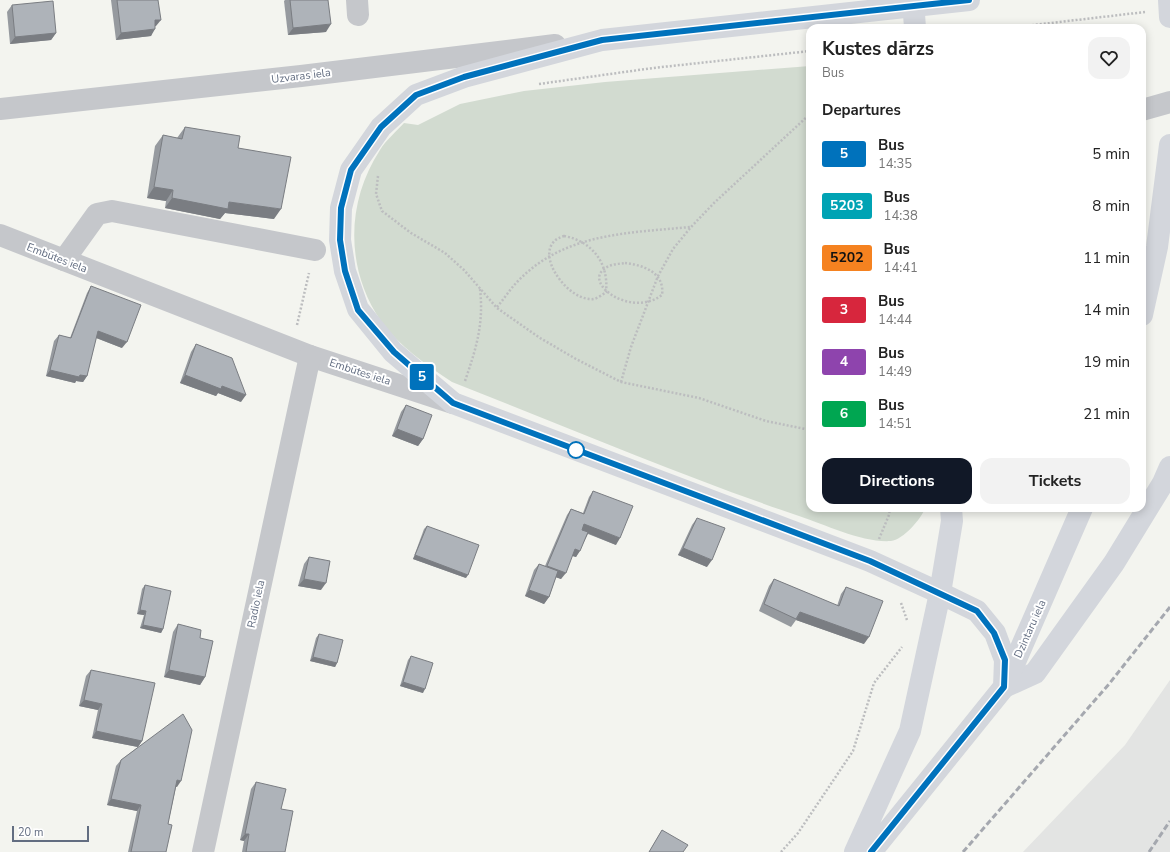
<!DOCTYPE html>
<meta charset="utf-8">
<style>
body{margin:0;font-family:"Nunito Sans",sans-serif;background:#f2f2f2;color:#222;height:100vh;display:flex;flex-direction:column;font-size:15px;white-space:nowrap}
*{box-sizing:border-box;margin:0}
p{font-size:13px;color:#767676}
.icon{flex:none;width:22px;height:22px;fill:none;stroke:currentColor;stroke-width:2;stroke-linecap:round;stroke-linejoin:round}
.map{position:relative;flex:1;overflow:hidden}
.panel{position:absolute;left:806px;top:24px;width:340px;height:488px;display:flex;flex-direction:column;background:#fff;border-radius:12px;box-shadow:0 2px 10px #0003}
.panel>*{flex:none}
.badge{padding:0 8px;border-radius:3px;font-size:14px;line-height:26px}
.scale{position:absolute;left:12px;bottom:10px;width:77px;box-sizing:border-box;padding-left:4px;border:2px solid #626d81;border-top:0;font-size:11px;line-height:14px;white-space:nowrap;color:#626d81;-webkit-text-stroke:3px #fff;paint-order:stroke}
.map>.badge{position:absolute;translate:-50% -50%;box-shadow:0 0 0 2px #fff}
h2{padding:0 16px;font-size:15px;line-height:36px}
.round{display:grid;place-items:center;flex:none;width:42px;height:42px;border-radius:12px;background:#f2f2f2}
.head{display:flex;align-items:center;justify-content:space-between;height:68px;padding:0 16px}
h1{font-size:19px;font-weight:700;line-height:30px}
.cta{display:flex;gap:8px;margin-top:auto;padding:8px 16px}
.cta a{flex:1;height:46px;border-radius:12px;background:#111827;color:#fff;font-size:16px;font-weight:700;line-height:46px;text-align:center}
.cta a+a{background:#f2f2f2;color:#222}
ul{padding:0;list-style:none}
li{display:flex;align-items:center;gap:12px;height:52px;padding:0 16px}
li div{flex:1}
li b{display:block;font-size:15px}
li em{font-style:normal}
li .badge{min-width:44px;font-weight:700;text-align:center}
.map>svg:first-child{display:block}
</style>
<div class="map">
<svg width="1170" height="852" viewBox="0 0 1170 852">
<rect width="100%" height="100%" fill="#f3f4ef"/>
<polygon fill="#e3e4e3" points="1170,680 1170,852 1023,852 1125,745"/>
<path fill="#d2dbd0" d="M 810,66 L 810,508 L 925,508 C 922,518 903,540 891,541 C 863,543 826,525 799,516 C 681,476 567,427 452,382 C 426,365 399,346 381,321 C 345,269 346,202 380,150 C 386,140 396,132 404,123 L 418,125 L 460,104 L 524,91 L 605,82 Z"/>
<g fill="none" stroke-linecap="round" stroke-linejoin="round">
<g stroke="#bcbdbf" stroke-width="2.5" stroke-dasharray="2 2" stroke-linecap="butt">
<polyline points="1008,28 1145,12"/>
<polyline points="539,84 653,68 810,51"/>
<polyline points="378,176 376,194 382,211 411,233 445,253 464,270 497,308 540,338 576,359 621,382 699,398 766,421 810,430"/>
<path d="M 564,236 C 592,241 609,263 606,292 C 602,295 596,300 590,299 C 564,298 529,246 564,236 Z"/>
<path d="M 625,263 C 644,265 665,273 662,295 C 631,318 584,284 604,269 C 610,264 618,264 625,263 Z"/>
<path d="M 497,307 C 504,299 510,289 518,281 C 564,233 628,233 690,227"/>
<polyline points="297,325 309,273"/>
<path d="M 465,381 C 476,349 484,324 480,289"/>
<polyline points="621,382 631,347 658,276 673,249 691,227 714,203 810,114"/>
<polyline points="879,539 889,515 890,508"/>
<polyline points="901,603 907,620"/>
<polyline points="781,852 798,833 853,751 874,683 902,647"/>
</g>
<g stroke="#c5c7cb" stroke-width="22">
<polyline points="357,0 358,15"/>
<polyline points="0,109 301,76 555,45"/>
<polyline points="1142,110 1170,102"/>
<polyline points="0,235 310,356 453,403"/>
<polyline points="64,260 97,214 112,211 315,250"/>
<polyline points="203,852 310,356"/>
</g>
<polyline stroke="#d3d6dc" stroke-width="22" points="855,852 910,731 940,593 977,611 995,633 1005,660 1004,687 871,852"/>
<g stroke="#d3d6dc" stroke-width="22">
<polyline points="913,0 915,28"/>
<polyline points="1169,0 1170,17"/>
<polyline points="1142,315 1157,247 1170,145"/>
<polyline points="951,508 952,521 940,593 870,561 453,403 393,352 358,309 345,271 340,240 341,208 351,170 381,127 416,95 464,77 602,40 969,0"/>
<polyline points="1004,687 1035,673 1114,563 1163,483 1170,467"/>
<polyline points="1004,687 1082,508"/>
</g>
<g stroke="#a5a8af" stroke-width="3" stroke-dasharray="6 3" stroke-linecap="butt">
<polyline points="963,852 1109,684 1170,607"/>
<polyline points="1149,852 1170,821"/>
</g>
</g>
<g fill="#969a9f">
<polygon points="111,0 158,0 156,26 155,26 151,36 116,40"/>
<polygon points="285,0 328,0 326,32 288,35 284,1"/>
<polygon points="12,5 56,33 51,40 10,44 7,12"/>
<polygon points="185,127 238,148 274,219 225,213 220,219 165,208 166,201 147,198 155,146 163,135 177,138"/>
<polygon points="91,286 122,348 96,338 87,376 83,382 76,381 75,383 46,376 54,341 59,335 70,338 87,293"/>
<polygon points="196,344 241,402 218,393 216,396 180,383 191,352"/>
<polygon points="406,405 423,439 418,446 392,436 401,412"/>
<polygon points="593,491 616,545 588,534 576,557 572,556 561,579 556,577 549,597 544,604 525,596 534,570 539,564 545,566 567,515 571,509 583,513 589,497"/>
<polygon points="697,518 707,567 678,555 692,525"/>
<polygon points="427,526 466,578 413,559 424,529"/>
<polygon points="309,557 321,590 298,586 304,564"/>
<polygon points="774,579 837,606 841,594 846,587 864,644 796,620 791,627 759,611 769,586"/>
<polygon points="145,585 163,629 161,633 140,628 144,615 137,614 142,589"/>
<polygon points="178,624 200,638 205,677 200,685 164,677 173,632"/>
<polygon points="319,634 337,663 335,667 310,661 316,638"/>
<polygon points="411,656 423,693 400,686 408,660"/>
<polygon points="91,670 142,741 138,747 177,787 176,787 168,824 166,852 128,852 137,811 107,805 116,766 121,760 138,747 92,738 98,710 79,706 86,676"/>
<polygon points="256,782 281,809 285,852 242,852 244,841 240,840 251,789"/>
<polygon points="662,830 683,852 649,852"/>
</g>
<g fill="#7a7d82">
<polygon points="155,20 161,20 156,26 150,27"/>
<polygon points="331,24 326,32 288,35 293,28"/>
<polygon points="155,29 151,36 116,40 121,33"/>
<polygon points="56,33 51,40 10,44 15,37"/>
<polygon points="154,187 173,190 166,201 147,198"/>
<polygon points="172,198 229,202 281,209 274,219 225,213 220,219 165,208"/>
<polygon points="98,331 127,342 122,348 94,337"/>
<polygon points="50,370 80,375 87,376 83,382 76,381 75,383 46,376"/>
<polygon points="185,375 222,386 246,395 241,402 218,393 216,396 180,383"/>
<polygon points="397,429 423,439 418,446 392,436"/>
<polygon points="584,524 620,538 616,545 580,530"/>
<polygon points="683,548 712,560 707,567 678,555"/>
<polygon points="575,549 580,551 576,557 570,555"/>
<polygon points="415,555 468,575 466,578 413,559"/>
<polygon points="547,566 566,573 561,579 543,573"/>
<polygon points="304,579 326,583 321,590 298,586"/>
<polygon points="529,590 549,597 544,604 525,596"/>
<polygon points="140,610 146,611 144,615 137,614"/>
<polygon points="800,612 869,637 864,644 796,620"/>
<polygon points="143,625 163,629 161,633 140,628"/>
<polygon points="313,657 337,663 335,667 310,661"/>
<polygon points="169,670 205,677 200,685 164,677"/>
<polygon points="403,682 425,689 423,693 400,686"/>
<polygon points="84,700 102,704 98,710 79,706"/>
<polygon points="96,731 142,741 138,747 92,738"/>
<polygon points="177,780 181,781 177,787 173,786"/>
<polygon points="111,799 141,805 137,811 107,805"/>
<polygon points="245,834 249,834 244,841 240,840"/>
</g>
<g fill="#aeb3b9" stroke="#7a7d82">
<polygon points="117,0 158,0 161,20 155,20 155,29 121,33"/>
<polygon points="290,0 328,0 331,24 293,28"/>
<polygon points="53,1 56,33 15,37 12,5"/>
<polygon points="185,127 240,136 238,148 291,157 281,209 229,202 228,209 172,198 173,190 154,187 163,135 182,139"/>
<polygon points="91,286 141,305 127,342 98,331 87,376 80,375 79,377 50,370 59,335 71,338"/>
<polygon points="196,344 232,358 246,395 222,386 221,389 185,375"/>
<polygon points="406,405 432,415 423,439 397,429"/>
<polygon points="593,491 633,506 620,538 584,524 582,530 588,532 580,551 575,549 566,573 547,566 571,509 584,514"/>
<polygon points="697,518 725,528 712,560 683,548"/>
<polygon points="427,526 479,545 468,575 415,555"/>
<polygon points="309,557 330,561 326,583 304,579"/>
<polygon points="539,564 558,571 549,597 529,590"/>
<polygon points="774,579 839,606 846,587 883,601 869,637 800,612 796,619 764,604"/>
<polygon points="145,585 171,591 163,629 143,625 146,611 140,610"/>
<polygon points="178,624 201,630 200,638 213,641 205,677 169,670"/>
<polygon points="319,634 343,640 337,663 313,657"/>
<polygon points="411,656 433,663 425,689 403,682"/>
<polygon points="91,670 155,683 142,741 96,731 102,704 84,700"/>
<polygon points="183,714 192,730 181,781 177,780 168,824 172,825 166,852 131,852 141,805 111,799 121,760"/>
<polygon points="256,782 286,789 281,809 293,811 285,852 246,852 249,834 245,834"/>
<polygon points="662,830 688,845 683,852 649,852"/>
</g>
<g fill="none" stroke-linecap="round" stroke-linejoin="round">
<defs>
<polyline id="line" points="871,852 1004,687 1005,660 994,633 977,611 870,561 453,403 394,352 358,310 345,271 340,240 341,208 351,170 381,127 416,95 464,77 602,40 969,0"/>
</defs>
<use href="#line" stroke="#fff" stroke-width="9"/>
<use href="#line" stroke="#0072bc" stroke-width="6"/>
</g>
<circle fill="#fff" stroke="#0072bc" stroke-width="2" cx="576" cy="450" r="8"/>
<g text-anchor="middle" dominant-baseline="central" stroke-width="4" stroke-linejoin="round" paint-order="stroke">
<g font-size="11" fill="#626d81" stroke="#fff">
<text transform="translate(301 76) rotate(-7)">Uzvaras iela</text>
<text transform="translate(57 258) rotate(21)">Embūtes iela</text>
<text transform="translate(360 372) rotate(18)">Embūtes iela</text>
<text transform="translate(256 604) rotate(-78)">Radio iela</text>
<text transform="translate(1030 629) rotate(-66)">Dzintaru iela</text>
</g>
</g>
</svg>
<div class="scale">20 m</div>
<b class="badge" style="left:422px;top:377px;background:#0072bc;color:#fff">5</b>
<section class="panel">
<div class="head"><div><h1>Kustes dārzs</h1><p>Bus</p></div><a class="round"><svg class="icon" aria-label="heart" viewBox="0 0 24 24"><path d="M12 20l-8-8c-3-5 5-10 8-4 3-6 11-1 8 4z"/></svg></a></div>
<h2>Departures</h2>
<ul>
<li><span class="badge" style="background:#0072bc;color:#fff">5</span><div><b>Bus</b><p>14:35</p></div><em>5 min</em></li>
<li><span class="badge" style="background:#00a3b4;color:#fff">5203</span><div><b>Bus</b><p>14:38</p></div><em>8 min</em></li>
<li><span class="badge" style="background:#f58220;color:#111">5202</span><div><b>Bus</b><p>14:41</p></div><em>11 min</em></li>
<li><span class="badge" style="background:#d7263d;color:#fff">3</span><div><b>Bus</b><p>14:44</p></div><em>14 min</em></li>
<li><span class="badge" style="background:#8e44ad;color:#fff">4</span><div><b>Bus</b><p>14:49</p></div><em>19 min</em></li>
<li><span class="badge" style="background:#00a651;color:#fff">6</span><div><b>Bus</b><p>14:51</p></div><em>21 min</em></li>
</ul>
<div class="cta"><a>Directions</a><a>Tickets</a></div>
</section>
</div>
